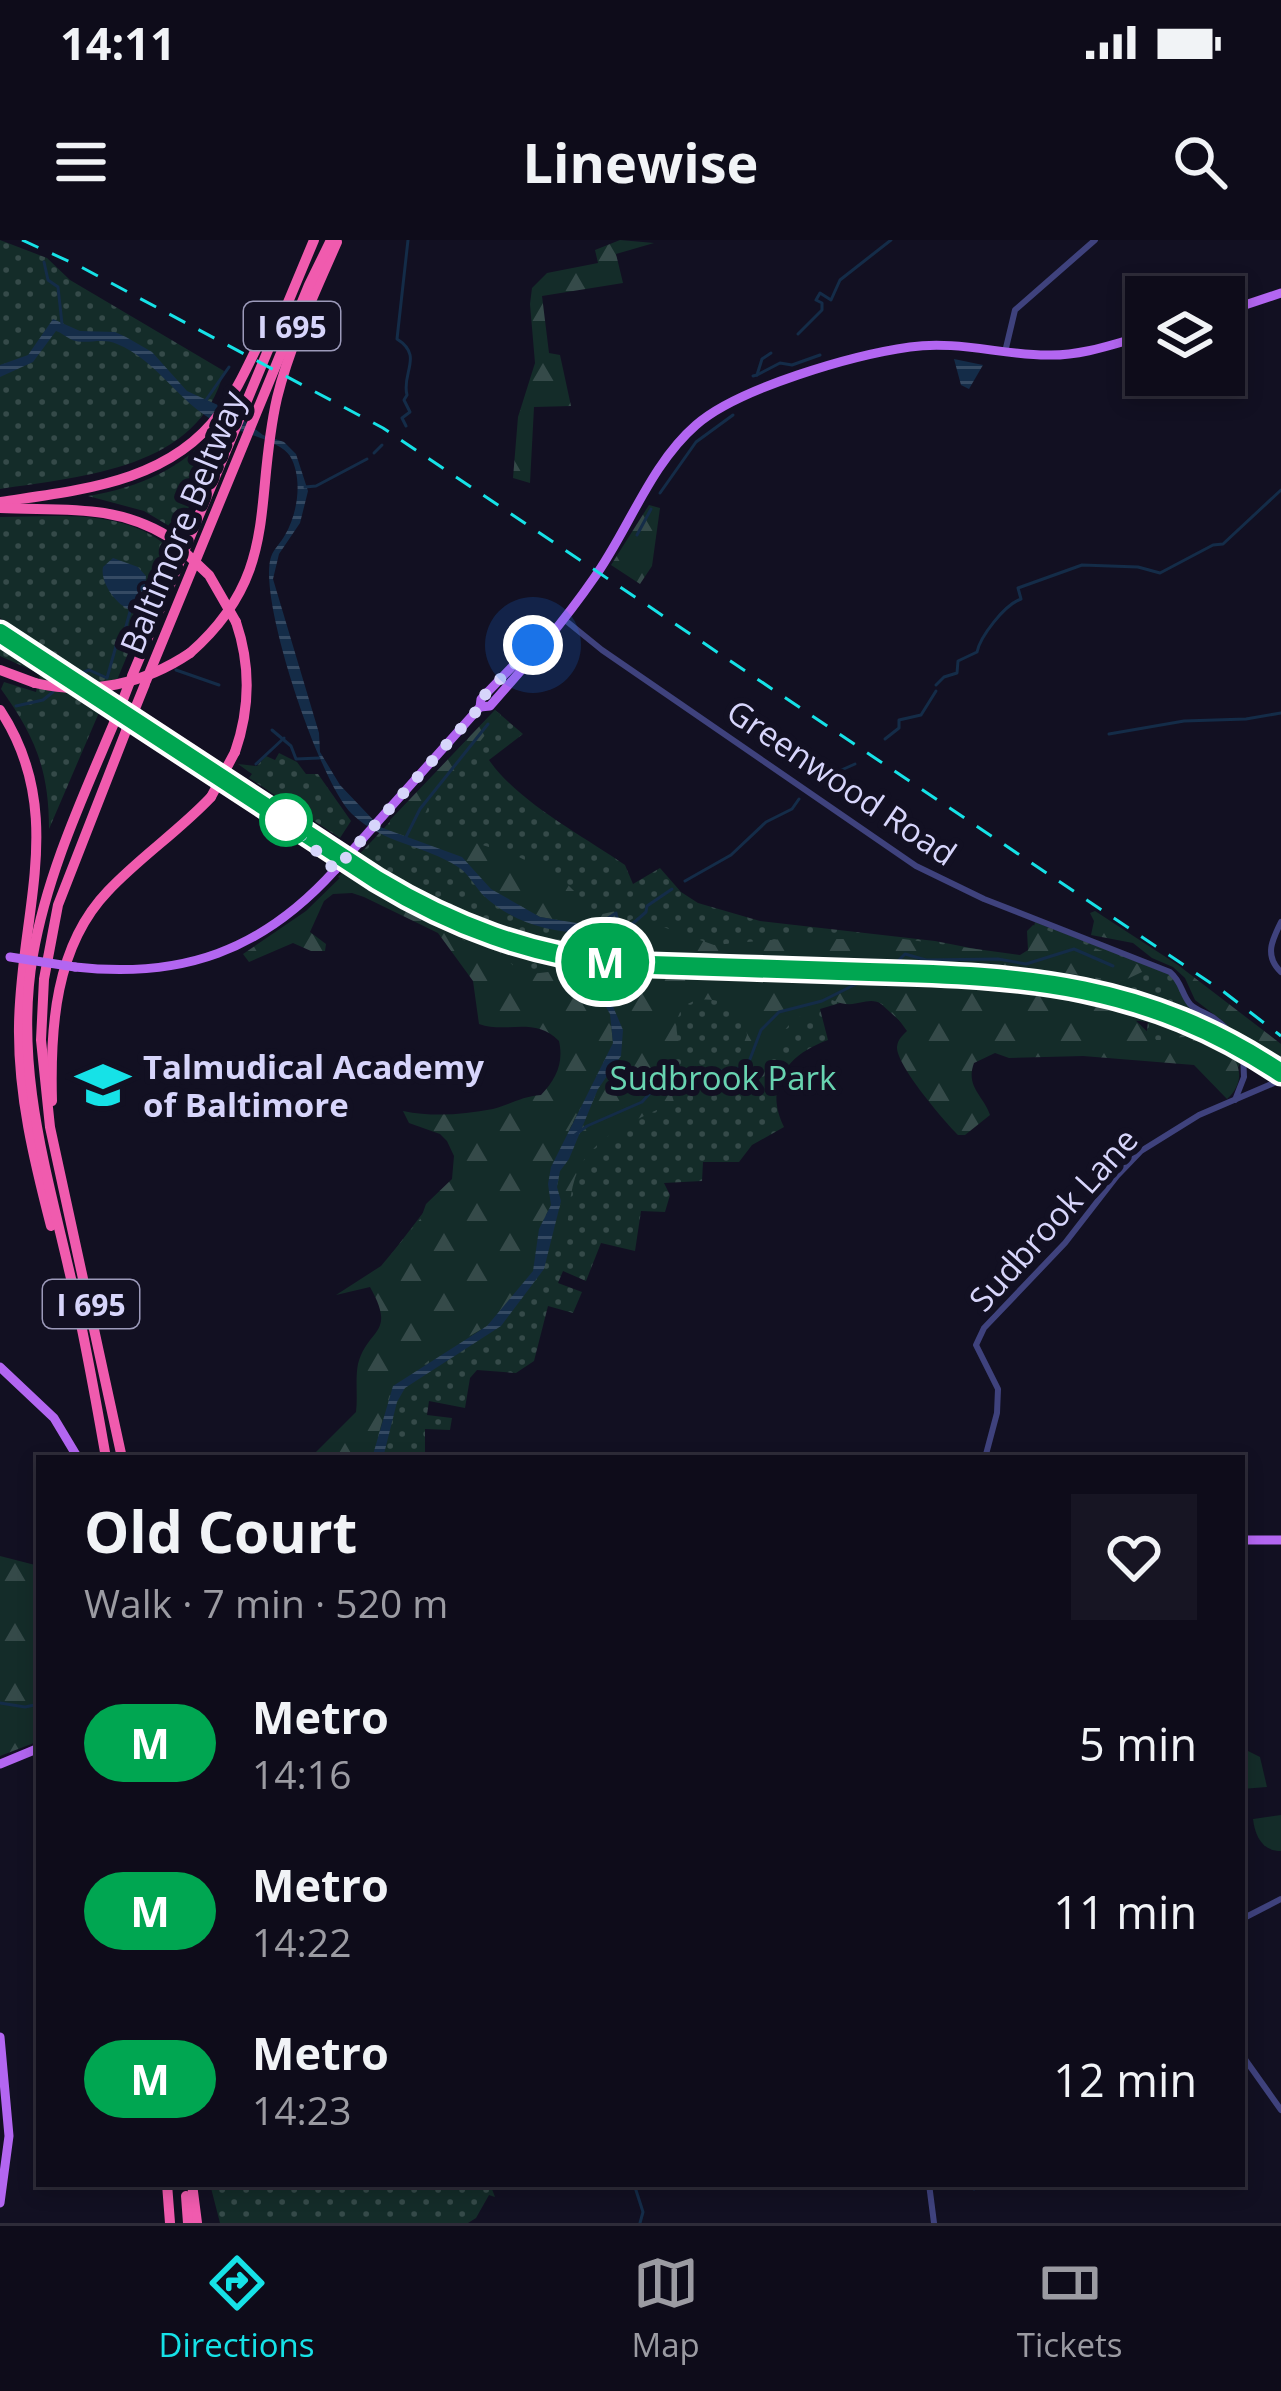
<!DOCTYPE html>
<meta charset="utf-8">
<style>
body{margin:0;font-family:"Open Sans",sans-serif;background:#171523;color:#f1f3f6;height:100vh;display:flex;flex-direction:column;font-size:45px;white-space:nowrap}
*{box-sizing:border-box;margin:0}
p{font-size:39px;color:#9b9ba2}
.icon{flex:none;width:66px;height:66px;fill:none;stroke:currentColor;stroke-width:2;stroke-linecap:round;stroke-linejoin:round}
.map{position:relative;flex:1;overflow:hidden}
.side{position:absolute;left:36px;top:1215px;width:1209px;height:732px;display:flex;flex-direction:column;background:#0e0c1a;border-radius:0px;box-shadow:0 6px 18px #0003,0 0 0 3px #2e2c39}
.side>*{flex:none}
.badge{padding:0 24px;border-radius:39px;font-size:42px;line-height:78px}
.controls{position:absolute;left:1125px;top:36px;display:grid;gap:24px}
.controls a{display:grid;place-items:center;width:120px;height:120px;border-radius:0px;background:#0e0c1a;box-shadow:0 6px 18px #0003,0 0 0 3px #2e2c39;font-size:60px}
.you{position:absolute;width:60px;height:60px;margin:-30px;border:9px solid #fff;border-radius:50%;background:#1a73e8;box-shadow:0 0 0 18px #1a73e833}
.map>.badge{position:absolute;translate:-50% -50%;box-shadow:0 0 0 6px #fff}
.round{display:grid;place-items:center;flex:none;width:126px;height:126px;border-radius:0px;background:#171523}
.summary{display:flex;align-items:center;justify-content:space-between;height:204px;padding:0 48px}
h1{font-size:57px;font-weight:700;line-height:90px}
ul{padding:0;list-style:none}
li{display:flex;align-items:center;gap:36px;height:168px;padding:0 48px}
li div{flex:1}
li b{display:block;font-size:45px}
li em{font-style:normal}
li .badge{min-width:132px;font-weight:700;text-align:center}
.status{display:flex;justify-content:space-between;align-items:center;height:84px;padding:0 60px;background:#0e0c1a;direction:ltr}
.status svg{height:33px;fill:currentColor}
header{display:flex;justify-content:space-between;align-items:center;height:156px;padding:0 48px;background:#0e0c1a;font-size:54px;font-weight:700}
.dock{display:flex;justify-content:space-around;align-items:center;height:168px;border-top:3px solid #2e2c39;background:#0e0c1a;font-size:33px;color:#9b9ba2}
.dock a{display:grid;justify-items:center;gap:6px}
.dock .selected{color:#16e2e7}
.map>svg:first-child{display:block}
</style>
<div class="status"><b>14:11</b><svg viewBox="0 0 49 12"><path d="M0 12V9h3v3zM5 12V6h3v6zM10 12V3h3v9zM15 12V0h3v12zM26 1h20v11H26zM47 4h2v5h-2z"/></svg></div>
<header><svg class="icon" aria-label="menu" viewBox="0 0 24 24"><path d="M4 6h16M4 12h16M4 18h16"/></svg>Linewise<svg class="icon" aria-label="search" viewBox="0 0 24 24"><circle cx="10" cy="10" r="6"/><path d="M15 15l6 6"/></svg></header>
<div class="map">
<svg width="1281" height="1983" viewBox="0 0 1281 1983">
<defs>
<pattern id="grass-dots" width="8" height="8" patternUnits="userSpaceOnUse" patternTransform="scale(3)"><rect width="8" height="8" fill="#142c29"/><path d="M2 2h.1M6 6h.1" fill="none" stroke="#354a49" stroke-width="1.8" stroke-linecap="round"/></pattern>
<pattern id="forest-firs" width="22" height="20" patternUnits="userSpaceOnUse" patternTransform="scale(3)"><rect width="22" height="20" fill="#142c29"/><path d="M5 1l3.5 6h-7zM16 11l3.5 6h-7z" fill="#354a49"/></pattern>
<pattern id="water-rules" width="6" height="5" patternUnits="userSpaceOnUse" patternTransform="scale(3)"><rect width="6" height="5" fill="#142c48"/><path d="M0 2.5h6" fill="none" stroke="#354a63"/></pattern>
</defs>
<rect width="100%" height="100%" fill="#121022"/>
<g fill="url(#grass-dots)">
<path d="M 0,0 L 47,18 L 70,40 L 224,131 C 199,229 84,236 0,249 Z"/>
<path d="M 217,188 L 220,192 L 112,452 L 0,378 L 0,277 C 54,277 124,268 168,307 L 176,290 L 144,271 L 88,256 C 141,247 182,229 217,188 Z"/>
<path d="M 0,398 L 101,468 L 49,589 C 49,530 35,496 1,449 L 4,442 L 36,452 L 40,434 L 0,416 Z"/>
<path d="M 495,470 L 523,494 L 489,520 C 518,562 583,596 625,625 L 633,644 L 660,628 L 681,652 L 698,663 L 760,681 L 935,701 L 1027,719 L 1035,682 L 1169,734 L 1178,742 L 1190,768 L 1220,785 L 1242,818 L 1226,857 L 1209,836 L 1193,804 L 1169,821 L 1143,818 L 1148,782 L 1130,780 L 911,791 L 870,754 L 820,769 L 828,800 C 788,814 763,845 784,887 L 752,905 L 739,922 L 703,922 L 702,941 L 664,943 L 670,955 L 665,972 L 641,971 L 635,1011 L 601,1003 L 586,1041 L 563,1031 L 558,1043 L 582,1052 L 573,1073 L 548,1066 L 534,1121 L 516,1133 L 477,1130 L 470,1138 L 465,1168 L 429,1161 L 427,1175 L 452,1178 L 450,1190 L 425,1189 L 425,1218 L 323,1218 L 361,1176 L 396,1093 L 390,1016 L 429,965 L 585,816 L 443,691 L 338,637 Z"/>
<polygon points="279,513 297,522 306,534 318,534 351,581 340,598 249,538 252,534 238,524 257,526 266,516 275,520"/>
<polygon points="210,1944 490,1944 495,1957 489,1955 476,1978 468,1983 220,1983"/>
</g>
<g fill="url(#forest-firs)">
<polygon points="620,0 654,3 616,14 623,43 542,56 549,113 560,115 571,166 534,167 530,243 513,238 518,177 535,123 530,64 532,48 547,33 598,23 595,10"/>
<polygon points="649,265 660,268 652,326 640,344 611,325"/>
<polygon points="495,470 501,475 428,567 416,594 453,607 466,600 515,615 562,639 598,675 616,671 626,683 635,677 714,705 782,699 859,699 867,694 1020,715 1028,710 1027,691 1033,685 1140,725 1142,732 1123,741 1112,740 1040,729 606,714 605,700 595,686 540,677 491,649 462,618 389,590 390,580"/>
<path d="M 348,630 L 470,704 L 497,710 L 523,735 L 590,727 L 595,754 L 610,774 L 613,803 L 568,892 L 548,944 L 551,965 L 539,989 L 537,1023 L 503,1071 L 487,1086 L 433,1117 L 390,1153 L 372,1218 L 310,1218 L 356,1172 C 358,1157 355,1139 358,1124 C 368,1087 397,1095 370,1047 L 336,1055 L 381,1026 L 421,978 L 426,964 L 452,939 L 454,916 L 447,901 L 440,894 L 409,883 L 403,871 C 432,877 462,875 493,869 C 510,865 522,856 541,855 C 556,839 564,823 559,801 C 534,776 507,794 479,784 L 473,741 L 438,693 L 364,657 L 352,653 L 333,654 L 324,661 L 310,692 L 326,704 L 325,711 L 311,711 L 293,703 L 249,722 L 243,714 L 306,671 Z"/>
<polygon points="1095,671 1178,725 1281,804 1281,825 1263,825 1254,818 1224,782 1195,760 1185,738 1173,727 1152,718 1133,703 1091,695 1094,681 1090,673"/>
<path d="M 603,725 L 647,730 L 664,737 L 701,732 L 843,736 L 901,744 L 942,739 L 1026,745 L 1098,760 L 1132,777 L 1156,800 C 1171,801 1192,792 1207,798 C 1235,809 1252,836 1227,859 L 1194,825 L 1083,816 L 1009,818 L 995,813 L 974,823 C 965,847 984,856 990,875 L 965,895 L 958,895 C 944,881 896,825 897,807 C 898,799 902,796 907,791 C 870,737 866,776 832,760 C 818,768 802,773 790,784 C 775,799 774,822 755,828 L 745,823 L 739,815 L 747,795 L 745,773 C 726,760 688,749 678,777 C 674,788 679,796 678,806 C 677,814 669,825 665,832 L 674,862 C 637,880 589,896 575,938 C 568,960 569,984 564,1006 L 549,1004 L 561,962 L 557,947 L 560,931 L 569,919 L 598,849 L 621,816 L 624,797 L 603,743 Z"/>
<polygon points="0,1316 39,1326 39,1501 0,1516"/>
</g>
<g fill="#142c29">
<polygon points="1242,1508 1260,1517 1267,1547 1242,1549"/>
<path d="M 1281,1575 L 1281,1611 C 1262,1611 1255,1596 1253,1579 Z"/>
</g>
<g fill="url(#water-rules)">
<path d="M 53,79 L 80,91 L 115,92 L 126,97 L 152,112 L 187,151 L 231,171 L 263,195 L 284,202 L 296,214 L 308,251 L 300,283 L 279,314 L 273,339 L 319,493 L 320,512 L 340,545 L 380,587 L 462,617 L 491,649 L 540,677 L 595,686 L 605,700 L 603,743 L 623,790 L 621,816 L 598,849 L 569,919 L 560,931 L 557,947 L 561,961 L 544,1029 L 501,1086 L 405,1148 L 397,1162 L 383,1218 L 372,1218 L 393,1146 L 487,1086 L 533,1031 L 539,989 L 551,965 L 548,944 L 551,927 L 613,803 L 610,774 L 593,744 L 596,698 L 591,693 C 552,694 510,682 482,654 C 474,645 468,633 458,627 C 425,605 383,604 352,574 C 320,544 257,358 271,317 C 274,308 281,303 285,295 C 298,273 303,238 290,216 C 280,200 235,191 216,182 C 178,162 157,120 117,104 C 102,97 86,105 72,100 C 66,97 62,93 56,91 L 33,122 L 0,137 L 0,125 L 28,115 Z"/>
<polygon points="954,119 983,125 969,149 961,145"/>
<path d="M 113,318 L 138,327 L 146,336 L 144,356 L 128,369 C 115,363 100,342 103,327 Z"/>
</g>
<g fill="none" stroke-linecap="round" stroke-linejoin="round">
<g stroke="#142c48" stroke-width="3">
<polyline points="44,22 48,40 58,47 62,84"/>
<polyline points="798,94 822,70 822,63 816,60 820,53 831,60 840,40 891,0"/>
<polyline points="757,135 780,123 792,125 820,115"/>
<polyline points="753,136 757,135 762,119 771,113"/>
<polyline points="206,160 229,127"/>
<path d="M 406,186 L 402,178 L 410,172 L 404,160 L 407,155 C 401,133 424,116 397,99 L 408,0"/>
<polyline points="374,213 382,205"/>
<polyline points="305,247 316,246 367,219"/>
<polyline points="660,253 696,202 733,175"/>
<polyline points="637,295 651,269"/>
<polyline points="122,401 131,368"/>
<polyline points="176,430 219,445"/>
<polyline points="82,433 89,430 107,438 118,399 122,407"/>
<path d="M 936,445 L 944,437 L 957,433 L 958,421 L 977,412 C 980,397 1004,365 1021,359 L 1018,348 L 1082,325 L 1138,327 L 1160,333 L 1213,305 L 1223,304 L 1281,250"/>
<polyline points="16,466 43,460 53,452"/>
<polyline points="272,490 291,506 296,519 319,518"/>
<polyline points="1109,494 1184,481 1246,479 1281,473"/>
<polyline points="885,499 899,488 899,480 921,475 936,451"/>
<polyline points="256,524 284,498"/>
<polyline points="821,539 855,524"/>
<polyline points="406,597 420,569 488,484"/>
<polyline points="685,641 731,615 766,582 792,569 799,559"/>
<polyline points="594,687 616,673 619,687 630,686 646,672 647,666 672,649"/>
<polyline points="895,724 905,714 926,720 998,719 1026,724 1074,709 1113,726"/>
<polyline points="575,895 587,886 642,862 662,840 747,827 761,790 779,772 822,761 864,740"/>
<polyline points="0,1463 25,1467 39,1464"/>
<polyline points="634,1944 643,1972 640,1983"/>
<polyline points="974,1949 975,1944"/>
</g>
<g stroke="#3f427d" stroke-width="6">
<polyline points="1005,112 1015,70 1095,0"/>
<path d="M 565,380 L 602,410 L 916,626 L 984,659 L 1170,732 C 1182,742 1181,753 1190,764 C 1196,771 1208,773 1215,779 C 1243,798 1242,823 1281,831"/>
<path d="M 1281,682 C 1272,700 1264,716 1281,732"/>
<polyline points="1235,860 1244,837 1243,813"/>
<polyline points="985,1218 997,1173 998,1149 976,1105 984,1088 1065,1003 1117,936 1141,911 1199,875 1281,840"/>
<polyline points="1242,1679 1281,1659"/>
<polyline points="1242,1815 1281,1870"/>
<polyline points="929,1944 934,1983"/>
</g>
<g stroke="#b366f1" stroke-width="9">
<polyline points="1224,72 1281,53"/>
<path d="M 480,467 L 490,466 C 527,424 563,383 594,338 C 629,289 650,225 696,185 C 738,148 853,115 910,107 C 956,100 1002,115 1047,115 C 1082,116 1114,104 1146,95"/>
<polyline points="389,569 480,467 481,459 533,405 543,401"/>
<path d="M 75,727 C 182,739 262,711 335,630"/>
<polyline points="0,1127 54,1178 78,1218"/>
<polyline points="1242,1300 1281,1300"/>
<polyline points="0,1524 39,1508"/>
<polyline points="0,1797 9,1896 0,1963"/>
</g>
<g stroke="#f05bae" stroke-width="10">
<path d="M 0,262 C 79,250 169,243 220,173 C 241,146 253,112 270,82"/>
<path d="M 0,268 C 61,271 114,263 169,297"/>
<path d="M 190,413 C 281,333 253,263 277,158 C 290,105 315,52 337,2"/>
<polyline points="0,430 35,443"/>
<polyline points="132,436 314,0"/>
<polyline points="146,441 309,45 331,0"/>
<path d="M 0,470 C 68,573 20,673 19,786 C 18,855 34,920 51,986"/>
<path d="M 235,512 C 250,469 251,426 236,382"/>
<path d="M 52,861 C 50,788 55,706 108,651 C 140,617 179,591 211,557"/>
<path d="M 106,1218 C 95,1155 84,1092 69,1030 C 45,926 14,823 33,715 C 47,634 82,559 114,483"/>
<polyline points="122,1218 50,887 41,800 44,739 58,665 126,491"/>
<polyline points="167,1944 170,1983"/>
<polyline points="192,1944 197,1983"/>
<polyline points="186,1956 188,1983"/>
</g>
<g stroke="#16e2e7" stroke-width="3" stroke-dasharray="18 15" stroke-linecap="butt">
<polyline points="22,0 81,27 383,188 1224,752 1281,796"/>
<polyline points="0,385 413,653 507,695 552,709 620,720 1029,735 1120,754 1205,786"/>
</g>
<g stroke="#b366f1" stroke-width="9">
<polyline points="335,630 389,569"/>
<polyline points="10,717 75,727"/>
</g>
<g stroke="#f05bae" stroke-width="10">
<polyline points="169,297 209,335 236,382"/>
<path d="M 35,443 C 90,456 144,444 190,413"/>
<polyline points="114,483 131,439"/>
<polyline points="126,491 145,444"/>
<polyline points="211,557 235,512"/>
</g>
</g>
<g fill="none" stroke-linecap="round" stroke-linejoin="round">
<defs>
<path id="line" d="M 0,393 L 377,640 C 453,686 531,715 620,724 C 703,727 786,729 869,732 C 1026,736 1146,743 1281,833"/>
</defs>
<use href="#line" stroke="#fff" stroke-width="27"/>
<use href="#line" stroke="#00a651" stroke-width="18"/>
<polyline stroke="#d7d5fb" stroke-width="12" stroke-dasharray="0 21.6" points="286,580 335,630 480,467 481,459 533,405"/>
</g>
<defs>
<symbol id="school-bare" viewBox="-9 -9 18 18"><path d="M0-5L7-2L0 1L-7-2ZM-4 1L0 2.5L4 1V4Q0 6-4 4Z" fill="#16e2e7" stroke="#121022" stroke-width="2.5" paint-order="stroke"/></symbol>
</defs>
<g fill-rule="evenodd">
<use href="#school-bare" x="65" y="807" width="76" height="76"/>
</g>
<circle fill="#fff" stroke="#00a651" stroke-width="6" cx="286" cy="580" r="24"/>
<g text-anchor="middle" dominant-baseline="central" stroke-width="12" stroke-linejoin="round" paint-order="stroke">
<g fill="#121022" stroke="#9c9aba" stroke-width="3">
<rect x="244" y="62" width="96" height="48" rx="9"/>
<rect x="43" y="1040" width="96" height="48" rx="9"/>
</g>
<g font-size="30" font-weight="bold" fill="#d7d5fb">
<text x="292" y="86">I 695</text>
<text x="91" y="1064">I 695</text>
</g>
<g font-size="33" fill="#d7d5fb" stroke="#121022">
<text transform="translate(182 282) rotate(-68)">Baltimore Beltway</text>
<text transform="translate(842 542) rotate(34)">Greenwood Road</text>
<text transform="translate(1053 979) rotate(-48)">Sudbrook Lane</text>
</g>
<g font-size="33" font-weight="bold" fill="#d7d5fb" stroke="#121022" text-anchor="start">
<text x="143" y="826">Talmudical Academy<tspan x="143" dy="38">of Baltimore</tspan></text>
</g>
<g font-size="33" fill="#68d4b1" stroke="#121022">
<text x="723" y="837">Sudbrook Park</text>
</g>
</g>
</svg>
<div class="controls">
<a><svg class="icon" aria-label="layers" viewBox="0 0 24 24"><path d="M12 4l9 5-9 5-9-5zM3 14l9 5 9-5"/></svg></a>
</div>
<div class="you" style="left:533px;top:405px"></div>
<b class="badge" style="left:605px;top:722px;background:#00a651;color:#fff">M</b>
<section class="side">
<div class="summary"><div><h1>Old Court</h1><p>Walk · 7 min · 520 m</p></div><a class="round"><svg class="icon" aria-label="heart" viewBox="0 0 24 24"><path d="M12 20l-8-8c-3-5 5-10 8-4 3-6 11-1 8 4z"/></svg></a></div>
<ul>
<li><span class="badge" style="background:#00a651;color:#fff">M</span><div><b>Metro</b><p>14:16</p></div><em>5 min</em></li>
<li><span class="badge" style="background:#00a651;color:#fff">M</span><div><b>Metro</b><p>14:22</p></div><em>11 min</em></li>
<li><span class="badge" style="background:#00a651;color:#fff">M</span><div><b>Metro</b><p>14:23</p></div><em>12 min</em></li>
</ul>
</section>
</div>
<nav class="dock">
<a class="selected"><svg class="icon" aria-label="directions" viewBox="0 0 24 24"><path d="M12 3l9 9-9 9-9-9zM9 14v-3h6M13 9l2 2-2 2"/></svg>Directions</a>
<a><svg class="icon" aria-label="map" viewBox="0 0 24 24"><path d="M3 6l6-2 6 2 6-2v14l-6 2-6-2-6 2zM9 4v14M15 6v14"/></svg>Map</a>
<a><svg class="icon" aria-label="tickets" viewBox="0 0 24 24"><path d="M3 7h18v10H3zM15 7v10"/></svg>Tickets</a>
</nav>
